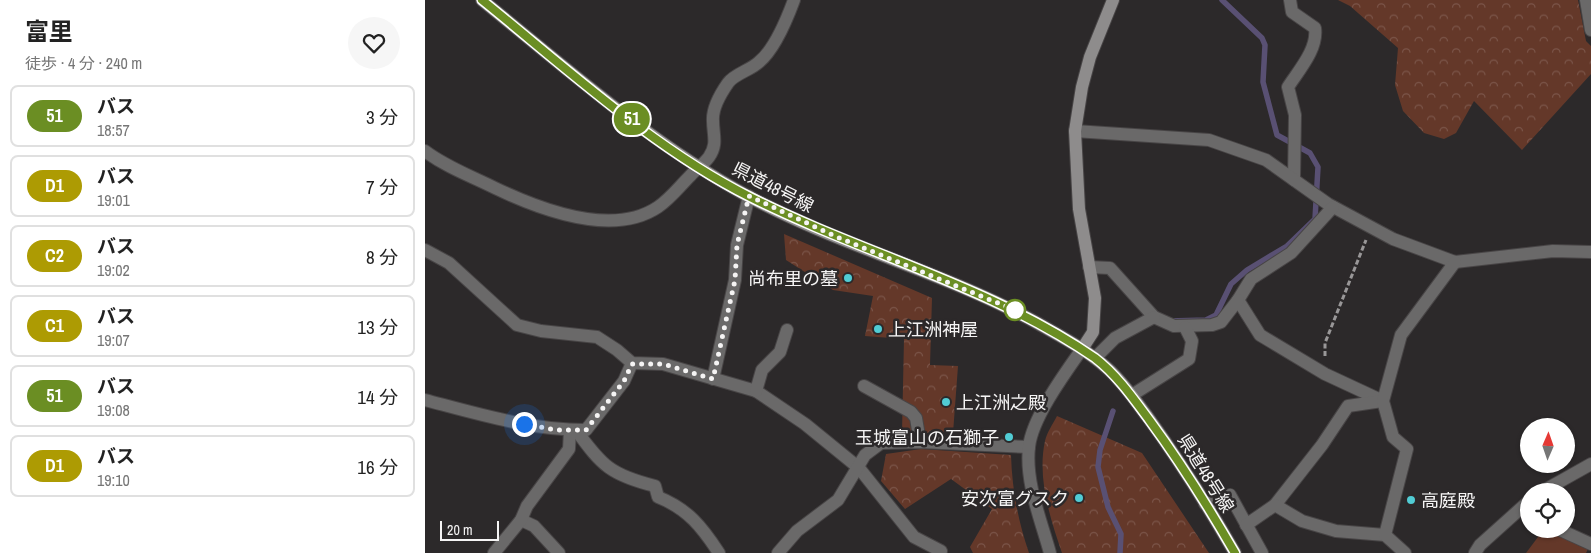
<!DOCTYPE html>
<html lang="ja">
<meta charset="utf-8">
<style>
body{margin:0;font-family:"Archivo Narrow","Noto Sans JP",sans-serif;background:#f6f6f6;color:#222;height:100vh;display:flex;flex-direction:column;font-size:19px;white-space:nowrap}
*{box-sizing:border-box;margin:0}
p{font-size:16px;color:#767676}
.icon{flex:none;width:28px;height:28px;fill:none;stroke:currentColor;stroke-width:2;stroke-linecap:round;stroke-linejoin:round}
.map{position:relative;flex:1;overflow:hidden}
.side{display:flex;flex-direction:column;background:#fff;width:425px}
.side>*{flex:none}
.badge{padding:0 10px;border-radius:16px;font-size:18px;line-height:32px}
.needle{width:32px;rotate:2deg}
.tools{position:absolute;left:1095px;top:418px;display:grid;gap:10px}
.tools a{display:grid;place-items:center;width:55px;height:55px;border-radius:50%;background:#fff;box-shadow:0 1px 4px #0004;font-size:25px}
.scale{position:absolute;left:15px;bottom:12px;width:59px;box-sizing:border-box;padding-left:5px;border:2px solid #f5f4f4;border-top:0;font-size:14px;line-height:18px;white-space:nowrap;color:#f5f4f4;-webkit-text-stroke:4px #2c292a;paint-order:stroke}
.you{position:absolute;width:25px;height:25px;margin:-12px;border:4px solid #fff;border-radius:50%;background:#1a73e8;box-shadow:0 0 0 8px #1a73e833}
.map>.badge{position:absolute;translate:-50% -50%;box-shadow:0 0 0 2px #fff}
.round{display:grid;place-items:center;flex:none;width:52px;height:52px;border-radius:26px;background:#f6f6f6}
.overview{display:flex;align-items:center;justify-content:space-between;height:85px;padding:0 25px}
h1{font-size:24px;font-weight:700;line-height:38px}
ul{padding:0;list-style:none}
li{display:flex;align-items:center;gap:15px;height:62px;margin:0 10px 8px;padding:0 15px;border:2px solid #e0e0e0;border-radius:8px}
li div{flex:1}
li b{display:block;font-size:19px}
li em{font-style:normal}
li .badge{min-width:55px;font-weight:700;text-align:center}
main{display:flex;flex:1;min-height:0}
.map>svg:first-child{display:block}
</style>
<main>
<section class="side">
<div class="overview"><div><h1>富里</h1><p>徒歩 · 4 分 · 240 m</p></div><a class="round"><svg class="icon" aria-label="heart" viewBox="0 0 24 24"><path d="M12 20l-8-8c-3-5 5-10 8-4 3-6 11-1 8 4z"/></svg></a></div>
<ul>
<li><span class="badge" style="background:#6b8e23;color:#fff">51</span><div><b>バス</b><p>18:57</p></div><em>3 分</em></li>
<li><span class="badge" style="background:#ad9b03;color:#fff">D1</span><div><b>バス</b><p>19:01</p></div><em>7 分</em></li>
<li><span class="badge" style="background:#ad9b03;color:#fff">C2</span><div><b>バス</b><p>19:02</p></div><em>8 分</em></li>
<li><span class="badge" style="background:#ad9b03;color:#fff">C1</span><div><b>バス</b><p>19:07</p></div><em>13 分</em></li>
<li><span class="badge" style="background:#6b8e23;color:#fff">51</span><div><b>バス</b><p>19:08</p></div><em>14 分</em></li>
<li><span class="badge" style="background:#ad9b03;color:#fff">D1</span><div><b>バス</b><p>19:10</p></div><em>16 分</em></li>
</ul>
</section>
<div class="map">
<svg width="1166" height="553" viewBox="0 0 1166 553">
<defs>
<pattern id="forest-crowns" width="20" height="18" patternUnits="userSpaceOnUse" patternTransform="scale(1.25)"><rect width="20" height="18" fill="#643829"/><path d="M2 6a3 3 0 1 1 6 0M12 15a3 3 0 1 1 6 0" fill="none" stroke="#7b5549"/></pattern>
</defs>
<rect width="100%" height="100%" fill="#2c292a"/>
<polygon fill="#643829" points="1119,529 1127,529 1163,549 1161,553 1101,553"/>
<g fill="url(#forest-crowns)">
<polygon points="913,0 1153,0 1161,41 1166,46 1166,74 1097,150 1049,101 1031,133 1019,139 999,133 978,111 970,85 973,48 925,6"/>
<polygon points="359,234 507,298 505,365 533,366 528,433 477,433 479,339 440,336 448,296 408,290 361,260"/>
<path d="M 632,416 L 717,453 L 784,553 L 637,553 C 625,518 612,478 620,441 C 622,432 628,424 632,416 Z"/>
<path d="M 496,449 L 586,455 C 587,489 593,521 604,553 L 548,553 L 545,547 L 567,509 L 526,479 L 480,509 L 456,481 L 461,454 Z"/>
</g>
<g fill="none" stroke-linecap="round" stroke-linejoin="round">
<g stroke="#595073" stroke-width="5.5">
<polyline points="744,321 781,320 791,315 806,284 822,270 862,246 890,219 893,167 885,153 852,135 838,82 840,45 837,38 797,0"/>
<polyline points="688,411 675,450 673,467 683,507 696,534 695,553"/>
</g>
<defs>
<g id="minor">
<path d="M 865,0 L 867,12 L 890,28 C 893,49 874,70 863,87 L 870,115 L 869,180"/>
<polyline points="1161,0 1166,30"/>
<polyline points="650,131 784,140 841,160 903,204 968,239 1030,262 1128,251 1166,252"/>
<path d="M 0,151 C 21,167 46,176 70,188 C 114,209 187,238 233,207 C 246,198 254,187 265,176 C 271,169 279,164 284,157 C 293,144 288,135 288,121 C 287,108 296,93 303,83 C 309,74 326,70 334,62 C 350,49 362,19 369,0"/>
<polyline points="908,207 866,253 826,279 813,300 835,335 900,374 958,401"/>
<polyline points="0,250 24,263 92,325 116,331 172,337 192,350 207,363 238,364 331,391 380,424 434,468 489,537 516,551"/>
<polyline points="664,267 685,268 729,317 749,326 787,325 796,322 813,300"/>
<polyline points="670,358 690,338 729,317"/>
<polyline points="288,379 310,280 312,245 324,196"/>
<polyline points="439,386 486,412 491,418 495,442"/>
<polyline points="331,391 337,370 355,352 362,330"/>
<polyline points="707,395 764,359 767,341 760,327"/>
<path d="M 0,400 C 53,414 106,430 161,430 L 199,381 L 207,363"/>
<path d="M 151,430 C 177,466 186,475 230,486 L 233,497 C 263,509 277,527 294,553"/>
<polyline points="1118,491 1166,464"/>
<polyline points="780,504 805,495 837,553"/>
<polyline points="850,505 897,445 923,406 957,401"/>
<polyline points="96,520 109,526 134,553"/>
<polyline points="821,525 850,505 877,521 911,531 960,535"/>
<polyline points="1133,529 1166,544"/>
<polyline points="69,553 96,520 102,506 144,449 145,430"/>
<polyline points="353,553 372,531 413,500 440,455 456,443 495,442 604,447"/>
<polyline points="980,553 960,535 982,449 968,437 958,401 976,335 1030,262"/>
<polyline points="1050,553 1055,545 1104,501"/>
</g>
<path id="tertiary" d="M 625,553 C 616,520 600,482 604,447 C 607,418 640,373 657,349"/>
<g id="secondary">
<path d="M 57,0 C 141,68 224,142 319,194 C 414,246 520,272 614,324 C 637,337 662,350 682,368 C 698,382 709,399 722,416 C 754,460 783,506 810,553"/>
<polyline points="657,349 668,332 670,298 654,209 650,131 657,87 665,57 688,0"/>
</g>
</defs>
<use href="#minor" stroke="#484546" stroke-width="14"/>
<use href="#tertiary" stroke="#484546" stroke-width="14"/>
<use href="#secondary" stroke="#484546" stroke-width="14"/>
<polyline stroke="#999798" stroke-width="3" stroke-dasharray="5 2.5" stroke-linecap="butt" points="900,356 900,343 941,240"/>
<use href="#minor" stroke="#6a6969" stroke-width="12"/>
<use href="#tertiary" stroke="#6a6969" stroke-width="12"/>
<use href="#secondary" stroke="#8e8c8c" stroke-width="12"/>
</g>
<g fill="none" stroke-linecap="round" stroke-linejoin="round">
<defs>
<path id="line" d="M 57,0 C 140,67 229,149 325,197 C 438,254 564,285 670,358 C 692,375 708,398 725,421 C 756,463 784,508 810,553"/>
</defs>
<use href="#line" stroke="#fff" stroke-width="11"/>
<use href="#line" stroke="#6b8e23" stroke-width="8"/>
<polyline stroke="#f5f4f4" stroke-width="5" stroke-dasharray="0 9" points="99,424 131,430 161,430 199,381 207,364 238,364 288,379 310,280 312,245 324,196 412,237 590,310"/>
</g>
<g fill="#51ccd4" stroke="#2c292a" stroke-width="2">
<circle cx="423" cy="278" r="5"/>
<circle cx="453" cy="329" r="5"/>
<circle cx="521" cy="402" r="5"/>
<circle cx="584" cy="437" r="5"/>
<circle cx="654" cy="498" r="5"/>
<circle cx="986" cy="500" r="5"/>
</g>
<circle fill="#fff" stroke="#6b8e23" stroke-width="2.5" cx="590" cy="310" r="10"/>
<g text-anchor="middle" dominant-baseline="central" stroke-width="5" stroke-linejoin="round" paint-order="stroke">
<g font-size="18" fill="#f5f4f4" stroke="#2c292a">
<text transform="translate(348 187) rotate(27)">県道48号線</text>
<text transform="translate(781 473) rotate(58)">県道48号線</text>
</g>
<g font-size="18" fill="#f5f4f4" stroke="#2c292a" text-anchor="end">
<text x="413" y="278">尚布里の墓</text>
<text x="463" y="329" text-anchor="start">上江洲神屋</text>
<text x="531" y="402" text-anchor="start">上江洲之殿</text>
<text x="574" y="437">玉城富山の石獅子</text>
<text x="644" y="498">安次富グスク</text>
<text x="996" y="500" text-anchor="start">高庭殿</text>
</g>
</g>
</svg>
<div class="tools">
<a><svg class="needle" viewBox="-14 -14 28 28"><path d="M0-13l5 13h-10z" fill="#e53935"/><path d="M0 13l5-13h-10z" fill="#767676"/></svg></a>
<a><svg class="icon" aria-label="locate" viewBox="0 0 24 24"><circle cx="12" cy="12" r="6"/><path d="M12 2v4M12 18v4M2 12h4M18 12h4"/></svg></a>
</div>
<div class="scale">20 m</div>
<div class="you" style="left:99px;top:424px"></div>
<b class="badge" style="left:207px;top:119px;background:#6b8e23;color:#fff">51</b>
</div>
</main>
